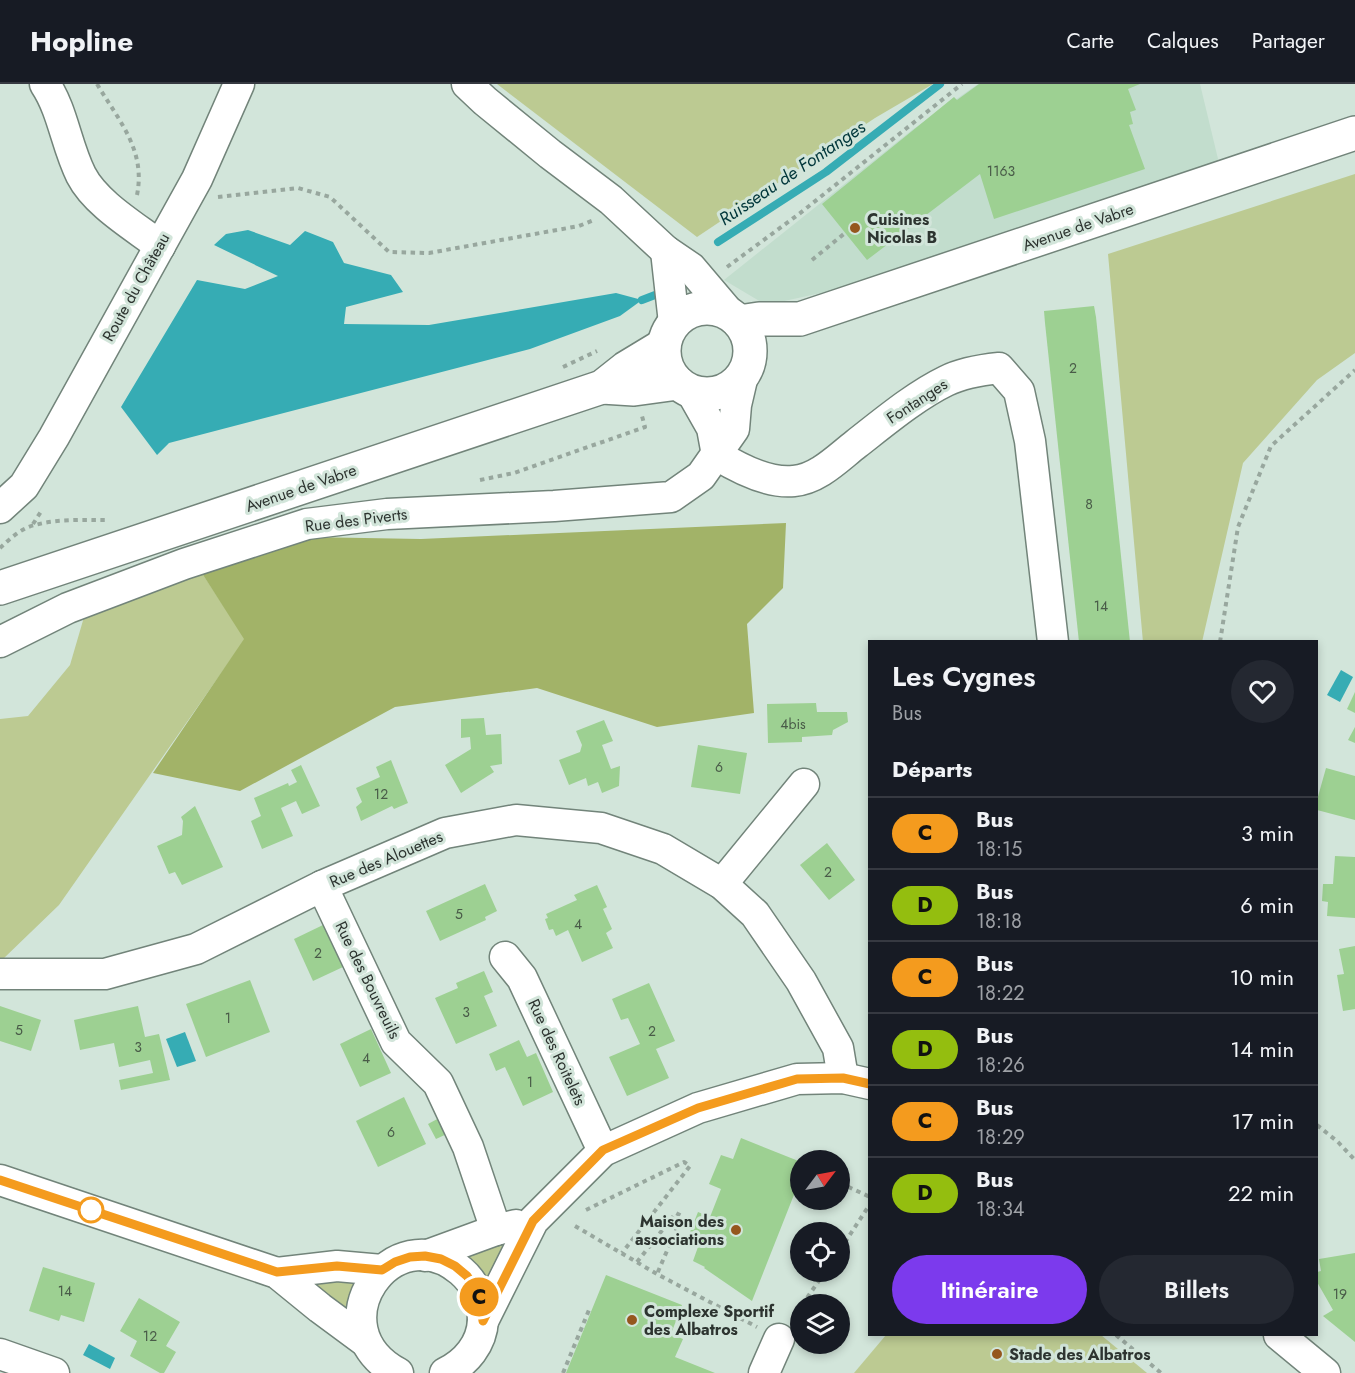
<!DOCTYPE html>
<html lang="fr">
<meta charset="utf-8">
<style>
body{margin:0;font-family:Jost,sans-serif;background:#242831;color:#f1f3f6;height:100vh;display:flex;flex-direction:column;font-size:22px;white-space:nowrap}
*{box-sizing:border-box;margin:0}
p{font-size:20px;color:#9ea1a6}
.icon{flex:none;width:33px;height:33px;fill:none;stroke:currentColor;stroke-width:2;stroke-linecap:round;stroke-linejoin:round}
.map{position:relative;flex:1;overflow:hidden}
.details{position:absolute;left:868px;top:556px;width:450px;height:696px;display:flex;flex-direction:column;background:#171b24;border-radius:0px;box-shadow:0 3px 9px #0003}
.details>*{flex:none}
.badge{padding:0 12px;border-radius:20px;font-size:21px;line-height:39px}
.needle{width:39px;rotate:58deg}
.fabs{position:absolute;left:790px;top:1066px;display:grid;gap:12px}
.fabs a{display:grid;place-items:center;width:60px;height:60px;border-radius:50%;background:#171b24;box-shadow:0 3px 9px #0003;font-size:30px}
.map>.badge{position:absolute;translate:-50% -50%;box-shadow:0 0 0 3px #fff}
h2{padding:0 24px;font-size:22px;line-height:54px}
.round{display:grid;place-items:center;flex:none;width:63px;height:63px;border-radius:32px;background:#242831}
.head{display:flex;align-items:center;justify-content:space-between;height:102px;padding:0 24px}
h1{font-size:28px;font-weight:600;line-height:45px}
.action{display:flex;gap:12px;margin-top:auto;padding:12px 24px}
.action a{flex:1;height:69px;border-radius:36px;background:#7c3aed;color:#fff;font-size:24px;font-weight:600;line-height:69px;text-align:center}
.action a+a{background:#242831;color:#f1f3f6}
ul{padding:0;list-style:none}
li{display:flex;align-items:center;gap:18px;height:72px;padding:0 24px;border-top:2px solid #363941}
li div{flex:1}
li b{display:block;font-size:22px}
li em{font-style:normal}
li .badge{min-width:66px;font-weight:700;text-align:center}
header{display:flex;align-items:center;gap:36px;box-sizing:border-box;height:84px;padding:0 30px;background:#171b24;border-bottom:2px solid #363941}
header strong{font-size:28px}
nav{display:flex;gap:33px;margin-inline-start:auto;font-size:21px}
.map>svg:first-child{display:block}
</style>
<header>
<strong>Hopline</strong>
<nav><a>Carte</a><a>Calques</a><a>Partager</a></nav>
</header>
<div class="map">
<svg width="1355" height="1289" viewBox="0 0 1355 1289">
<rect width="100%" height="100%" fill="#d2e5da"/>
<polygon fill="#c2ddcd" points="978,0 1200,0 1219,79 830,207 766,221 724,196 912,46"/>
<g fill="#bcca92">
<polygon points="497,0 933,0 875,34 697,153"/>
<polygon points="1355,90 1355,269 1317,296 1243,379 1202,558 1143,558 1108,170"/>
<polygon points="198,483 245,555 59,821 3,875 0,874 0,635 28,632 70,581 89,516"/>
<polygon points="517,1146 486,1203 460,1173"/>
<polygon points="299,1192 360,1194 351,1231"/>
<polygon points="886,1251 1101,1251 1147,1289 854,1289"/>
</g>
<polygon fill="#a2b368" points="786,439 783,504 747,540 754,629 657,643 537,604 395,623 240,707 153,689 244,555 198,483 307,453 421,455"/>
<g fill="#36acb4">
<polygon points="248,146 290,161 305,147 333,158 344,179 391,191 403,208 346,223 344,240 429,241 616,209 642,216 620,232 530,265 169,359 157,371 121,323 197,196 245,205 278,192 214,161 226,150"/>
<polygon points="1341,586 1353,593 1340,618 1327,611"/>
<polygon points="185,948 196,977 177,983 166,955"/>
<polygon points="89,1260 115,1274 110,1285 83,1271"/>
</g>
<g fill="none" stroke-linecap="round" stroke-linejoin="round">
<g stroke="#36acb4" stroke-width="8">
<polyline points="718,158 826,88 940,0"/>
<polyline points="642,216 655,211"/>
</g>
</g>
<g fill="#9dd092">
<polygon points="979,0 1140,0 1128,5 1136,26 1130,28 1133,40 1129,41 1145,85 994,135 980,90 867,176 822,120 954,13 957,16"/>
<polygon points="1094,222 1096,233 1130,558 1079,558 1045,239 1044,227"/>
<polygon points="1355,608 1355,629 1347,625"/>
<polygon points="816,619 817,628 847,628 848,638 833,646 832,651 802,653 802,658 768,659 767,620"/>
<polygon points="484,634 486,651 501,650 502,680 490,682 494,688 461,709 445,681 471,665 470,653 461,654 461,635"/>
<polygon points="604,636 613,657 602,661 611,685 620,682 619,702 602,709 598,698 588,702 586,694 569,701 559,676 580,668 582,661 576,647"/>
<polygon points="1355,643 1355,659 1348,656"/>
<polygon points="698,661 747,669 740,710 691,703"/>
<polygon points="391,676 408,719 394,725 392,722 361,737 356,723 362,718 356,704 380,693 376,683"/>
<polygon points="301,681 320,722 302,730 296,717 281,724 293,752 262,765 251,737 261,732 254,714 288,699 289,702 297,698 291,686"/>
<polygon points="1326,684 1355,692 1355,736 1317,726 1317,716"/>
<polygon points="195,722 223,783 182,801 175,788 169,790 157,762 182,751 183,737 181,733"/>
<polygon points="827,759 855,796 829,816 800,781"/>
<polygon points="1335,772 1355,773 1355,834 1327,832 1328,818 1322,817 1323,800 1333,800"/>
<polygon points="485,800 497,827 485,833 486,836 440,857 426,827"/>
<polygon points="597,801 607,823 603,825 612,845 606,849 613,864 582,878 568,846 556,852 553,845 549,846 545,835 548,834 546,830 577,816 574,811"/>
<polygon points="323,841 343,883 313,897 294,855"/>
<polygon points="1355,862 1355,925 1343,927 1337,891 1344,890 1339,865"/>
<polygon points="484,887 493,908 484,912 497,942 456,960 435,914 458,904 456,899"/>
<polygon points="250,896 270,948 206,973 186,920"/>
<polygon points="649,899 675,957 656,965 669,994 627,1012 609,973 640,960 628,934 621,936 612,915"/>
<polygon points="0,922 41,936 31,967 0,957"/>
<polygon points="138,922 145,953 159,950 170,996 121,1006 119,996 153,989 150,976 119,983 114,959 80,966 74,936"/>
<polygon points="371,945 391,989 360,1003 340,960"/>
<polygon points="519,956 527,973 536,969 553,1008 523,1022 505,983 496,987 489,970"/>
<polygon points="404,1013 426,1060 378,1083 356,1037"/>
<polygon points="441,1033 449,1049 436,1055 428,1040"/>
<polygon points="741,1054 801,1078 801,1093 752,1217 704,1184 705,1183 693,1177 698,1163 686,1158 698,1128 710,1133 721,1105 709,1100 721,1071 733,1075"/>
<polygon points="1355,1169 1355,1258 1323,1232 1333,1226 1317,1198 1317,1188 1321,1187 1319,1175"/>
<polygon points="43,1183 95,1199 84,1238 61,1231 59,1237 29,1227"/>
<polygon points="606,1191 682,1221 671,1250 683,1255 675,1273 715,1289 566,1289"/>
<polygon points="139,1214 180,1238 166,1262 176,1268 164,1289 160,1289 130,1272 137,1257 120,1247"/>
</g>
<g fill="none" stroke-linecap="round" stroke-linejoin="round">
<defs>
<g id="minor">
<path d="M 45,0 C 63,27 66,61 81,91 C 96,120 134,142 160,162"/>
<polyline points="467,0 485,17 550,70 611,116 666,167 691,184 730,230"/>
<polyline points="666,167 674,239"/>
<polyline points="691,307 712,344 717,371"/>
<path d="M 717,371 C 738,384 768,400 794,397 C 818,395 838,374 856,360 C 883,339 915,312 946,297 C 962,289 980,286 999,284 L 1019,307 L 1030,357 L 1053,558"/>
<polyline points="0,424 24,402 54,353 197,95 239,0"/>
<polyline points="0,558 68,524 184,480 307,440 387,430 554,422 671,413 701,392 734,345 736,321 743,291"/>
<polyline points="722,800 804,700"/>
<polyline points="322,802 396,958 438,999 468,1063 496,1146"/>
<polyline points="505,873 522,894 603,1067"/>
<polyline points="0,890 105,890 196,865 322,802 445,749 516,736 601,744 663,765 722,800 755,830 801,897 838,964 843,994"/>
<polyline points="0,1096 277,1189 320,1224 366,1258"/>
<polyline points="425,1172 496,1146 516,1141"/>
<polyline points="277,1189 337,1182 382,1186"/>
<polyline points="483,1237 533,1137 603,1067 698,1024 797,995 843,994 870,1000"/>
<polyline points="1279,1251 1325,1289"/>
<polyline points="0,1270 54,1289"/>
<path d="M 398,1289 C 313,1243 393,1129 461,1187 C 475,1199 483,1217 483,1236 C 482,1260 466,1279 445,1289"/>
<polyline points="764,1289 779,1255"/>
</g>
<g id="major">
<circle cx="707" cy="267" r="43"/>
<polyline points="739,238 759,235 800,235 1355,49"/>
<polyline points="602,303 634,305 678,299"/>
<polyline points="0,504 602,303 626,284 664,261"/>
</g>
</defs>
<use href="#minor" stroke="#72847a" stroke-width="33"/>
<use href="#major" stroke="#72847a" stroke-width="36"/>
<g stroke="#98a79e" stroke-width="4" stroke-dasharray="4.5 4.5" stroke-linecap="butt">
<path d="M 97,0 C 119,37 146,66 137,111"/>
<polyline points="218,113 298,104 330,113 389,168 429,169 579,142 594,136"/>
<polyline points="812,176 845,149"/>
<polyline points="727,183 799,130 962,0"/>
<polyline points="563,283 597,267"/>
<polyline points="480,396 514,389 645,343 642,332"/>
<polyline points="33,440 42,426"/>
<path d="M 0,464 C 10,455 21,444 35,441 C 57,435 82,436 105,436"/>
<polyline points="1220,558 1238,443 1271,362 1355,286"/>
<polyline points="1317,1041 1338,1058 1355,1076"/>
<polyline points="840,1099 870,1113"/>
<polyline points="586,1126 684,1078 690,1082 622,1169"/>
<polyline points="575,1142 657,1190 757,1243"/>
<polyline points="840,1166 870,1120"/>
<polyline points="637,1178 676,1129 682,1132 657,1190"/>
<polyline points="802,1221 825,1188"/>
<polyline points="795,1232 801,1223"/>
<polyline points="1116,1251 1161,1289"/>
<polyline points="563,1289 589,1226"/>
</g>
<use href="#minor" stroke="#fff" stroke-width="30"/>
<use href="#major" stroke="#fff" stroke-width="33"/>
</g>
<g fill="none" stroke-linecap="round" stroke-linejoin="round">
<defs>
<polyline id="line" points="0,1096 277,1188 337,1182 382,1186 395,1178 410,1173 425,1172 441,1175 455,1182 467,1192 476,1206 481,1221 483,1237 533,1137 603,1066 698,1024 797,995 843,994 870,1000"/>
</defs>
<use href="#line" stroke="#fff" stroke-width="14"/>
<use href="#line" stroke="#f49b1e" stroke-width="9"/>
</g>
<g fill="#95571e" stroke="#d2e5da" stroke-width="2">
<circle cx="855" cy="144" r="6"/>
<circle cx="736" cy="1146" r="6"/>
<circle cx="632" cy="1236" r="6"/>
<circle cx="997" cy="1270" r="6"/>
</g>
<circle fill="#fff" stroke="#f49b1e" stroke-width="3" cx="91" cy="1126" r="12"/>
<g text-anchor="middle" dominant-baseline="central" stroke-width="6" stroke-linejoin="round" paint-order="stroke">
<g font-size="14" fill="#495b48">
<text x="1001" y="87">1163</text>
<text x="1073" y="284">2</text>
<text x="1089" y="420">8</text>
<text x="1101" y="522">14</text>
<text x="793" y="640">4bis</text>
<text x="719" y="683">6</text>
<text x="381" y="710">12</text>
<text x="828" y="788">2</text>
<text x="459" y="830">5</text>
<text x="578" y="840">4</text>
<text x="318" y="869">2</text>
<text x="466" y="928">3</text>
<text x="228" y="934">1</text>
<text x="19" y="946">5</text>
<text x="652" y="947">2</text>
<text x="138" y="963">3</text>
<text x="366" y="974">4</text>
<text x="530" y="998">1</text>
<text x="391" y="1048">6</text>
<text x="65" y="1207">14</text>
<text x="1340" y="1210">19</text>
<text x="150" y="1252">12</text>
</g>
<g font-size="16" font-weight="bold" fill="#2d3430" stroke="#d2e5da" text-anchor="start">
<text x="867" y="135">Cuisines<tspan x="867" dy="18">Nicolas B</tspan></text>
<text x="724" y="1137" text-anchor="end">Maison des<tspan x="724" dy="18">associations</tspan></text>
<text x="644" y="1227">Complexe Sportif<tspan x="644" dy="18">des Albatros</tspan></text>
<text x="1009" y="1270">Stade des Albatros</text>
</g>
<g font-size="16" fill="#2d3430" stroke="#d2e5da">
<text transform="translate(1078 143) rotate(-19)">Avenue de Vabre</text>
<text transform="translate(136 203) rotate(-61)">Route du Château</text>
<text transform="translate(917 317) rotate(-33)">Fontanges</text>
<text transform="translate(301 404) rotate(-19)">Avenue de Vabre</text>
<text transform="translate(356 436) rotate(-7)">Rue des Piverts</text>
<text transform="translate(386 775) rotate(-23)">Rue des Alouettes</text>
<text transform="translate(368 896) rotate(64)">Rue des Bouvreuils</text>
<text transform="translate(557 968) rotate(65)">Rue des Roitelets</text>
</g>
<g font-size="18" font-style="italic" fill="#00363a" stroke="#d2e5da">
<text transform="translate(792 89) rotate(-34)">Ruisseau de Fontanges</text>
</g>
</g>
</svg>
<div class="fabs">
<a><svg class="needle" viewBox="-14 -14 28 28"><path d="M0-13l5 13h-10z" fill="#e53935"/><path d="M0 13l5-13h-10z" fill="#9ea1a6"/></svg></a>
<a><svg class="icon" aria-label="locate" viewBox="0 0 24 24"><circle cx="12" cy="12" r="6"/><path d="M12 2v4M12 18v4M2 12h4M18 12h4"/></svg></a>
<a><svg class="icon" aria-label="layers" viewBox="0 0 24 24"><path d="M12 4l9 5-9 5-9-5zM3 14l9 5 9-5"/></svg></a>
</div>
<b class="badge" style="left:479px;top:1213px;background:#f49b1e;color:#111">C</b>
<section class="details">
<div class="head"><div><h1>Les Cygnes</h1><p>Bus</p></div><a class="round"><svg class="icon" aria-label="heart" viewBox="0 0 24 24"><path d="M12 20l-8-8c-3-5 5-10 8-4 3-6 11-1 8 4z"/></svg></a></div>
<h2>Départs</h2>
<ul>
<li><span class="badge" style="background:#f49b1e;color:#111">C</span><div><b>Bus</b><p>18:15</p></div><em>3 min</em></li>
<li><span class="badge" style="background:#94be0f;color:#111">D</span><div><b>Bus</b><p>18:18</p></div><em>6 min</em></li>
<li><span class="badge" style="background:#f49b1e;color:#111">C</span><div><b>Bus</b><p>18:22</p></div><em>10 min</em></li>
<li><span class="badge" style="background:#94be0f;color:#111">D</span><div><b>Bus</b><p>18:26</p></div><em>14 min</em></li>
<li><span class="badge" style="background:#f49b1e;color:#111">C</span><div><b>Bus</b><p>18:29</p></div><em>17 min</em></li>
<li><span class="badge" style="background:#94be0f;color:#111">D</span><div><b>Bus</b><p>18:34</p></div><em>22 min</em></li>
</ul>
<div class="action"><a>Itinéraire</a><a>Billets</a></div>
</section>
</div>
